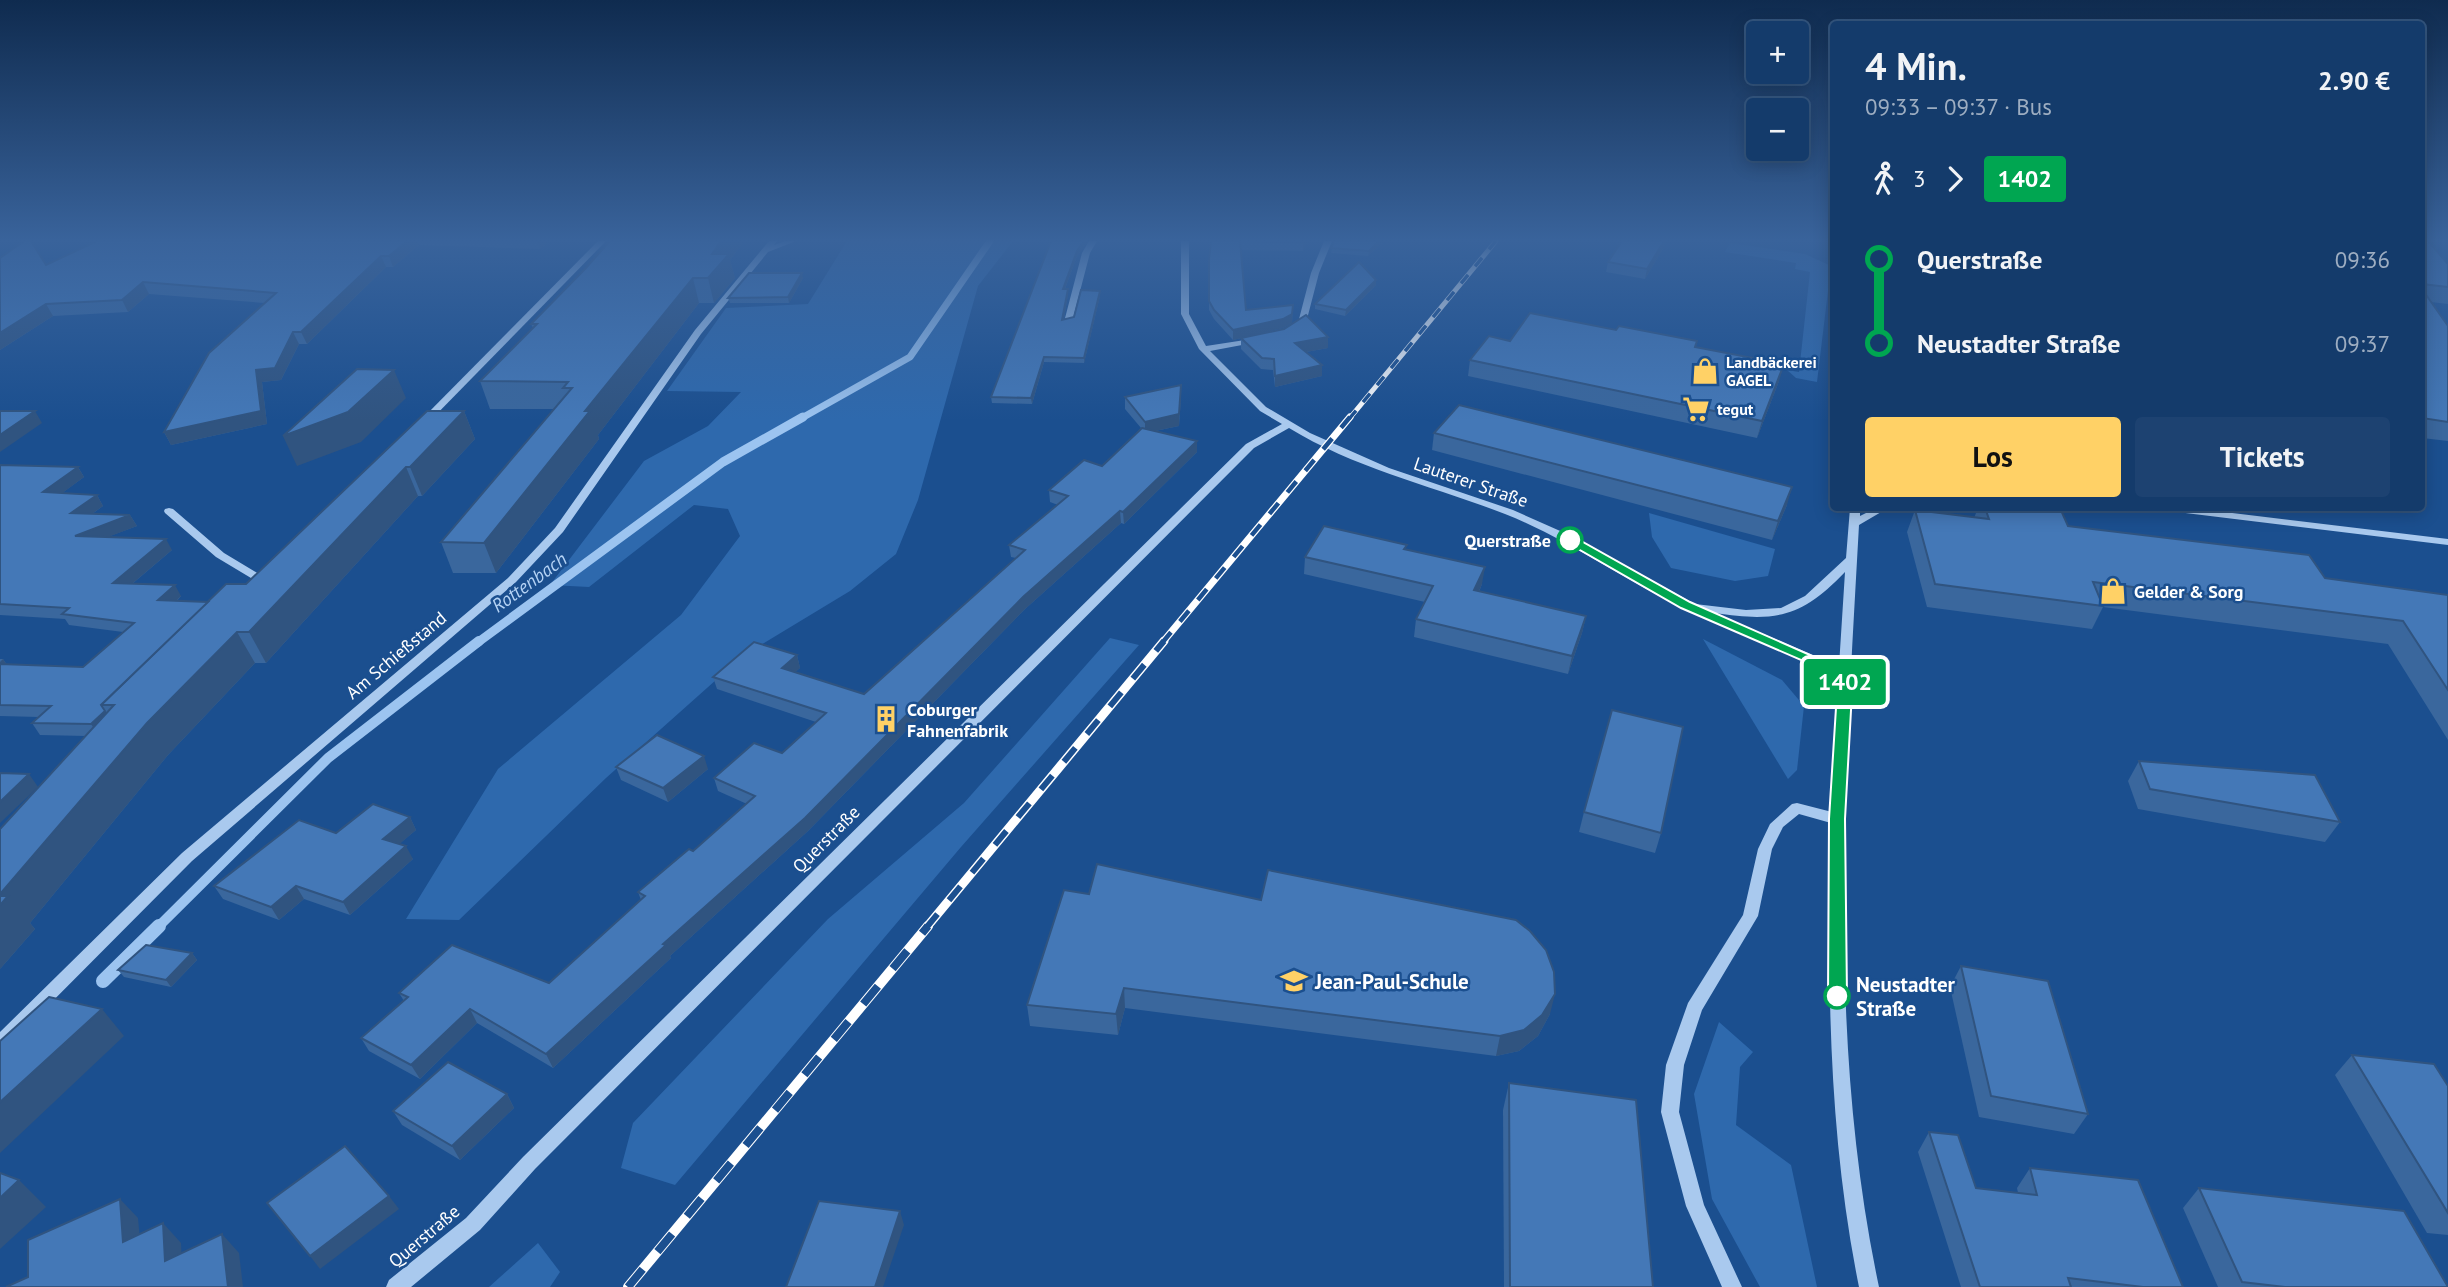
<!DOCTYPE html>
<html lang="de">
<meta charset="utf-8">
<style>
body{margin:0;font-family:"PT Sans",sans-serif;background:#1d4271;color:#f1f3f6;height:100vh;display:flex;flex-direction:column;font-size:26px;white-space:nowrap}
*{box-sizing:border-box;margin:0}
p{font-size:23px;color:#9dadc1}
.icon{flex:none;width:38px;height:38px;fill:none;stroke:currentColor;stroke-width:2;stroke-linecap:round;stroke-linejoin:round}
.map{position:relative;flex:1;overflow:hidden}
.panel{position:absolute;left:1830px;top:21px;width:595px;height:490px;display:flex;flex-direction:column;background:#143b6b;border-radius:7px;box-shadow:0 4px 18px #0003,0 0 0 2px #33557e}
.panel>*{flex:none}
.badge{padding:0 14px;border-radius:5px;font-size:24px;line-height:46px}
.tools{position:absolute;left:1746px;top:21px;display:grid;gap:14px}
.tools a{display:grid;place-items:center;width:63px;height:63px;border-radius:7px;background:#143b6b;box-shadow:0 4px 18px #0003,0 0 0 2px #33557e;font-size:35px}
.map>.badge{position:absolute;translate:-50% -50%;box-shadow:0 0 0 4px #fff}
.legs{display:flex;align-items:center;gap:10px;height:77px;padding:0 35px;font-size:23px}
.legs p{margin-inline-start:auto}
.summary{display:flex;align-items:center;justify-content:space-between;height:119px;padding:0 35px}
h1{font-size:38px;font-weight:800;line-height:52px}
.action{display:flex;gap:14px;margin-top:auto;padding:14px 35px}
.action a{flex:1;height:80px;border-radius:7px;background:#ffd166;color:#111;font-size:28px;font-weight:800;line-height:80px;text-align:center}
.action a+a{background:#1d4271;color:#f1f3f6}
ul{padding:0 35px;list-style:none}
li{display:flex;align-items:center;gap:24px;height:84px;font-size:26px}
li i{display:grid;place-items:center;width:10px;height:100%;margin:0 9px;background:currentColor}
li i::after{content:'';width:18px;height:18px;margin:-9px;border:5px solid;border-radius:50%;background:#143b6b}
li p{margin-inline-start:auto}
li:first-child i{background:linear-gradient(#0000 50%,currentColor 0)}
li:last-child i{background:linear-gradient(currentColor 50%,#0000 0)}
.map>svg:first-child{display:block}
</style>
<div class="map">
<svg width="2448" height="1287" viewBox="0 0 2448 1287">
<rect width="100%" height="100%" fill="#1b4f8f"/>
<g fill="#2e69ad">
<polygon points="847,241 1013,241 978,286 918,500 896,554 850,591 744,655 606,778 459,920 406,919 498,769 681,615 740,536 728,509 694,505 589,587 550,585 644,461 708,426 741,392 667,391 726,308 808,304"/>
<polygon points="1730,243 1805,254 1831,266 1817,382 1796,378 1787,370 1799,372 1810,272 1795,269 1796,263 1725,252"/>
<polygon points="1649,513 1775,549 1768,576 1735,581 1671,568 1652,537"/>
<polygon points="1110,638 1139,645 961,847 675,1185 621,1168 633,1123 828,919 964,803"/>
<polygon points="1703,639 1782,680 1804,706 1797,770 1788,779"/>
<polygon points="1719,1022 1753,1052 1740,1067 1736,1125 1791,1165 1817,1287 1760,1287 1712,1199 1694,1094"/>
<polygon points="538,1243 560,1272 550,1287 489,1287"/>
</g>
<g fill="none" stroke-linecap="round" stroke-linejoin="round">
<polyline stroke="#9cc4f0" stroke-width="7" points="800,419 910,357 990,241"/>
<polyline stroke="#9cc4f0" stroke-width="9" points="477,643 723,462 803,417"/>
<polyline stroke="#9cc4f0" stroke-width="10" points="157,928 328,758 479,641"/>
<polyline stroke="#9cc4f0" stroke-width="14" points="103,981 159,926"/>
<g fill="#a9c9ee" fill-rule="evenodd">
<polygon points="598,241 606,241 426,425 420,425 420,421"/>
<polygon points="769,241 777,241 774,245 786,241 796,241 768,252 701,334 563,532 516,582 192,861 6,1048 0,1050 0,1032 182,853 508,578 555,528 695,330"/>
<polygon points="1089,241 1097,241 1090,253 1072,322 1065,324 1064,322 1082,253"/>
<path d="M 1181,241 L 1189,241 L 1189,314 L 1206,346 L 1258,338 L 1258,342 L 1210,351 L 1266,407 L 1310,433 L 1389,468 L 1513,510 L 1567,534 L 1695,604 L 1746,610 L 1781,608 L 1805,596 L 1846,558 L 1850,508 L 1860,508 L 1860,516 L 1876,508 L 1888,508 L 1859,525 C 1845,777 1826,1037 1879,1287 L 1859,1287 C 1828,1134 1827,979 1831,823 L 1799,814 L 1783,827 L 1772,849 L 1758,916 L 1702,1010 L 1684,1065 L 1679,1112 L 1704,1205 L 1742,1287 L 1722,1287 L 1686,1206 L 1661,1112 L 1666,1065 L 1688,1003 L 1743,915 L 1758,849 L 1770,824 L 1792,804 L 1797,803 L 1832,812 L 1839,676 C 1787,653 1734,632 1683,608 C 1622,579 1568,539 1505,514 C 1433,486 1356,469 1289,428 L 1254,448 L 535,1169 L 480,1230 L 411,1287 L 386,1287 L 389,1280 L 466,1218 L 523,1157 L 1246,444 L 1282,424 L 1260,411 L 1199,349 L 1181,314 ZM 1845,572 L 1839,666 L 1714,613 C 1776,622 1801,618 1845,572 Z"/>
<polygon points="1324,241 1332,241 1319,273 1307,319 1299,330 1293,330 1292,328 1299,319 1311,273"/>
<polygon points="169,508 173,509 224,553 269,580 271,582 269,584 261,584 216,557 165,513 164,511 165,509"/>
<polygon points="2164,508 2191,508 2448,539 2448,545 2169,511"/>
</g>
<defs>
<polyline id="rail-far3" points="1349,419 1496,241"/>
<polyline id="rail-far2" points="1162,643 1350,417"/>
<polyline id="rail-far1" points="926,928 1164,641"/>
<polyline id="rail" points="628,1287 928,926"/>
</defs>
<use href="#rail-far3" stroke="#fff" stroke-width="5"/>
<use href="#rail-far2" stroke="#fff" stroke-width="7"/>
<use href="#rail-far1" stroke="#fff" stroke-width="9"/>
<use href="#rail" stroke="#fff" stroke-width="10"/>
<use href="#rail-far3" stroke="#1b4f8f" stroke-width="3.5" stroke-dasharray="11" stroke-linecap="butt"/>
<use href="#rail-far2" stroke="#1b4f8f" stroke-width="4.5" stroke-dasharray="14" stroke-linecap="butt"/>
<use href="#rail-far1" stroke="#1b4f8f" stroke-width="6" stroke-dasharray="18" stroke-linecap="butt"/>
<use href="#rail" stroke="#1b4f8f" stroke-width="8" stroke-dasharray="23" stroke-linecap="butt"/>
</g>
<g fill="#3a679d">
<polygon points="97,241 550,241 540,249 419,245 393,267 386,267 307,344 299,344 281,380 262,382 267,424 171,445 164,432 265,303 149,294 128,312 53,316 0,350 0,258 46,265"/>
<polygon points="610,241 744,241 730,260 735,278 714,303 699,303 598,435 599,439 496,573 453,573 441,542 554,409 490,409 480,381 533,328 531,324 585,269"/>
<polygon points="1051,241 1088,241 1077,256 1065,289 1068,289 1068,294 1064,319 1074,317 1100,291 1100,296 1084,363 1044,362 1032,404 992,403 991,397"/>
<polygon points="1211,241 1307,241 1303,251 1240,250 1246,310 1293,305 1292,323 1283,328 1233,340 1214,319 1209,310 1209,259"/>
<polygon points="1334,241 1384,241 1368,256 1331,253"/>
<polygon points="1622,241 1665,241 1664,247 1645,279 1606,272 1608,262"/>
<polygon points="2422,241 2448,264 2448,304 2431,302 2448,326 2448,441 2422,438"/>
<polygon points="803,278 789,303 730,303 728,298"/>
<polygon points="1376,285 1345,316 1315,309 1315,304"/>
<polygon points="1328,337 1328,348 1306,352 1322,365 1322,376 1275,387 1273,370 1261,369 1241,349 1241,338"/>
<polygon points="1510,341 1696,347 1779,381 1757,438 1468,376 1470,360"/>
<polygon points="1125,397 1181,397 1179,426 1155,431 1197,441 1197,452 1124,524 1121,523 1024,610 808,831 670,956 671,958 553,1068 477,1023 420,1079 369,1051 361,1038 404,1001 399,993 549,983 641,900 638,892 693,851 747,804 718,791 714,778 782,753 816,722 717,689 713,677 797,655 800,668 795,672 864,694 1016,558 1011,557 1009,545 1058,505 1050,502 1049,490 1102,466 1141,428 1125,409"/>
<polygon points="464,411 475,439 422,496 418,496 266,663 255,663 168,755 30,923 35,929 0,969 86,736 40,735 32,723 39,717 0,716 0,659 3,659 7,665 83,667 123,632 69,625 65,619 0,615 0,465 78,467 84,477 62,493 97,495 103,506 92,514 130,515 137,526 107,537 172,550 132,584 181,596 177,601 208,602 246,584"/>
<polygon points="1434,433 1787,505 1772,540 1432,450"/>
<polygon points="1978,508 2060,508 2068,526 2325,578 2448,595 2448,740 2388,644 2103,607 2092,629 1927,607 1907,532 1915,510 1974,518"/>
<polygon points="1406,550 1482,584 1479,592 1586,616 1582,633 1568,674 1414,637 1416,619 1425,602 1304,574 1305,557"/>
<polygon points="2139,761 2340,822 2325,842 2138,809 2128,781"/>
<polygon points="616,767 708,769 668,802 621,780"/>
<polygon points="1584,812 1661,833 1655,853 1579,832"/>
<polygon points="410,817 416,830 399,844 413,859 350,915 304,899 279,920 223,899 214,886 336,833"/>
<polygon points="1089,894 1550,1014 1538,1036 1519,1051 1496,1056 1125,1008 1118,1035 1030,1026 1027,1005"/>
<polygon points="192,953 197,960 171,987 124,977 118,970"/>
<polygon points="1961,966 2088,1114 2074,1134 1979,1117 1950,987"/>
<polygon points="2352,1055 2448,1086 2448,1235 2427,1233 2335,1075"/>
<polygon points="1509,1083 1653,1287 1504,1287 1503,1110"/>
<polygon points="507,1094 514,1108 460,1160 402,1125 393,1111"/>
<polygon points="1929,1132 1976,1188 2018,1193 2017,1188 2030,1168 2183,1287 1961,1287 1918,1152"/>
<polygon points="2199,1188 2448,1287 2218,1287 2183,1208"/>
</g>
<g fill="#305480">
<polygon points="407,241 417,241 419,245 393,267 389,256"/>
<polygon points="538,241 550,241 540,249"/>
<polygon points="721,241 744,241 730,260 735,278 714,303 708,278 712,254"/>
<polygon points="1084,241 1088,241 1077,256 1063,294 1063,289 1077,251"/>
<polygon points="1304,241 1307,241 1303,251 1303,243"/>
<polygon points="1379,241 1384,241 1368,256 1369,251"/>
<polygon points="1664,241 1665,241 1664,247 1645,279 1647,269"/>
<polygon points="381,256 386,267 307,344 301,332"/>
<polygon points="802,273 803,278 789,303 788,297"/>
<polygon points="693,278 699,303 598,435 599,439 496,573 484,543 585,411"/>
<polygon points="1376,280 1376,285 1345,316 1346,310"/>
<polygon points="143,282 149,294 128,312 122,300"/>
<polygon points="1068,289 1068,294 1063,325 1062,320"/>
<polygon points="1100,291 1100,296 1084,363 1084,358"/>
<polygon points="46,304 53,316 0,350 0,333"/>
<polygon points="1293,305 1292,323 1283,328 1233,340 1233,330"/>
<polygon points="293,332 299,344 281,380 262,382 267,424 171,445 164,432 256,370"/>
<polygon points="1328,337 1328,348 1295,354 1295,343"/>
<polygon points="1044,357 1044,362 1032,404 1031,398"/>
<polygon points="1784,364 1779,381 1757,438 1762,421"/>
<polygon points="1322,365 1322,376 1275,387 1275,376"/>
<polygon points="394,370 406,398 361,442 297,466 283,436"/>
<polygon points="1181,385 1179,426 1145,433 1145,422"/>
<polygon points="35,411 42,423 0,452 0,435"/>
<polygon points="464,411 475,439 422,496 410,467"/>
<polygon points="1197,441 1197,452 1124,524 1123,512"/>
<polygon points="78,467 84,477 49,503 43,492"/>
<polygon points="406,467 418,496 266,663 249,632"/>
<polygon points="1792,487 1787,505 1772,540 1778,521"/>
<polygon points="97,495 103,506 78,524 71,513"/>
<polygon points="1120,511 1121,523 1024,610 808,831 670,956 671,958 553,1068 546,1054 1023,597"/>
<polygon points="130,515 137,526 82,547 75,536"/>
<polygon points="166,539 172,550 120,594 113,583"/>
<polygon points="1485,567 1482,584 1472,608 1474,590"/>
<polygon points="175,585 181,596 165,612 158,600"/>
<polygon points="1586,616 1582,633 1568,674 1572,656"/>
<polygon points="237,632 255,663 168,755 30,923 35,929 0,969 0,894 147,723"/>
<polygon points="797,655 800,668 785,681 782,668"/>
<polygon points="3,659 11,671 0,669 0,662"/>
<polygon points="105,711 113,722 99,736 91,724"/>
<polygon points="704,756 708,769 668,802 663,788"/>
<polygon points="29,774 38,787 0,823 0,802"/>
<polygon points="410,817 416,830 390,852 383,839"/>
<polygon points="406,846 413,859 350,915 343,902"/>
<polygon points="296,886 304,899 279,920 271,907"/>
<polygon points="192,953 197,960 171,987 166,980"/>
<polygon points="1124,988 1125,1008 1118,1035 1116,1014"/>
<polygon points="1555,994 1550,1014 1538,1036 1519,1051 1496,1056 1500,1036"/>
<polygon points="102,1009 124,1036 0,1153 0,1102"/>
<polygon points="470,1009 477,1023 420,1079 411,1065"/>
<polygon points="507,1094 514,1108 460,1160 452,1146"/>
<polygon points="19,1180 46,1207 0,1249 0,1198"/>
<polygon points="389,1196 399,1209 320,1269 310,1256"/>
<polygon points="120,1199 138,1218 142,1261 123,1242"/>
<polygon points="900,1211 904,1225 883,1287 875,1287"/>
<polygon points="163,1223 181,1243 183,1280 165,1261"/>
<polygon points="222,1234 239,1253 243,1287 228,1287"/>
</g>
<g fill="#4478b7" stroke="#305480" stroke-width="2">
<polygon points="24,241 31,241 46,265 97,241 407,241 389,256 381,256 301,332 293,332 275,368 256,370 261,411 164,432 209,353 276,293 143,282 122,300 46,304 0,333 0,258"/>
<polygon points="610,241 721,241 712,254 729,254 708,278 693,278 585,411 590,411 484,543 441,542 572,388 563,388 568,382 480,381 537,324 531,324 585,269"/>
<polygon points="1051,241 1084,241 1077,251 1063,289 1068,289 1062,320 1074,317 1081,290 1100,291 1084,358 1044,357 1031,398 991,397"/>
<polygon points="1211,241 1304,241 1303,243 1240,241 1246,310 1293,305 1292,314 1283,319 1233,330 1214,310 1209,301 1209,259"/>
<polygon points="1334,241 1379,241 1369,251 1331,248"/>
<polygon points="1622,241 1664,241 1647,269 1608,262"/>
<polygon points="2422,241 2428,241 2448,264 2448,287 2422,284"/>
<polygon points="1359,262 1376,280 1346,310 1315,304"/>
<polygon points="749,273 802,273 788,297 728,298"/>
<polygon points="2422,289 2448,326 2448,422 2422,418"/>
<polygon points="1530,313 1616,330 1619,326 1697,341 1695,347 1784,364 1762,421 1470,360 1489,336 1510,341"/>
<polygon points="1306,315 1328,337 1295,343 1322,365 1275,376 1274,359 1262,358 1241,338 1284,329"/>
<polygon points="357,369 394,370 348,412 283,436"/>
<polygon points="1181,385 1179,414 1145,422 1125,397"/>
<polygon points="1459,405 1792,487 1778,521 1434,433"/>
<polygon points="0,411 35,411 0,435"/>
<polygon points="427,411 464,411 410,467 406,467 249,632 237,632 147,723 0,894 0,829 114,705 101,705 226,584 246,584"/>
<polygon points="1142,428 1197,441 1123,512 1120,511 1023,597 805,818 663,944 666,945 546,1054 470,1009 411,1065 361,1038 408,997 399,993 452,945 549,983 645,896 638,892 689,849 693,851 755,796 714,778 754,743 782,753 826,713 713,677 754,642 797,655 782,668 864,694 1025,550 1009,545 1068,496 1049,490 1084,460 1102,466"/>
<polygon points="0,465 78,467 43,492 97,495 71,513 130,515 75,536 166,539 113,583 175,585 158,600 208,602 101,705 105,711 91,724 32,723 51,706 0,705 0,664 83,667 134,623 62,614 69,608 0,604"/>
<polygon points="1985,508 2060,508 2068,526 2309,555 2325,578 2448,595 2448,690 2403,621 2093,582 2103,606 1935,584 1915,510 1989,519"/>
<polygon points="1324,526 1407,545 1404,549 1485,567 1474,590 1586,616 1572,656 1416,619 1433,586 1305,557"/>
<polygon points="1612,710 1683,727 1661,833 1584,812"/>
<polygon points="657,735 704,756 663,788 616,767"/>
<polygon points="2139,761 2315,775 2340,822 2150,789"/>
<polygon points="0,773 29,774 0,802"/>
<polygon points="373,804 410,817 383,839 406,846 343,902 296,886 271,907 214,886 299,820 336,833"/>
<polygon points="1097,864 1261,900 1268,870 1516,920 1530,931 1546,950 1554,972 1555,994 1542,1015 1524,1030 1500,1036 1124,988 1116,1014 1027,1005 1064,890 1089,894"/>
<polygon points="0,896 8,896 0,905"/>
<polygon points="146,945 192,953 166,980 118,970"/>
<polygon points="1961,966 2048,981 2088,1114 1991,1096"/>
<polygon points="49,997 102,1009 0,1102 0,1041"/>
<polygon points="2352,1055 2434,1064 2448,1086 2448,1213"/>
<polygon points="448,1062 507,1094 452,1146 393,1111"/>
<polygon points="1509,1083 1636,1100 1653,1287 1510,1287"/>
<polygon points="1929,1132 1958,1135 1976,1188 2037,1195 2030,1168 2138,1180 2183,1287 2143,1287 2068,1278 2071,1287 1980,1287"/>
<polygon points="345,1146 389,1196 310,1256 267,1203"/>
<polygon points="0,1173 19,1180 0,1198"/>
<polygon points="2199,1188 2404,1211 2448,1287 2285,1287 2242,1282"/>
<polygon points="120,1199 123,1242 163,1223 165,1261 222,1234 228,1287 6,1287 28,1277 28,1240"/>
<polygon points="819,1201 900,1211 875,1287 786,1287"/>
</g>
<linearGradient id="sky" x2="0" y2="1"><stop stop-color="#0f2b4f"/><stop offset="0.57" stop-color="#39639b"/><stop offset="1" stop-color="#39639b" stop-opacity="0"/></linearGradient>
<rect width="2448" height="421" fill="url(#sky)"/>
<polygon fill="#00a651" stroke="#fff" stroke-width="2" points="1566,537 1574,537 1690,602 1853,674 1845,819 1847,996 1844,1002 1837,1004 1828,996 1829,819 1838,676 1681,608 1566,542"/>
<defs>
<symbol id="shop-bare" viewBox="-9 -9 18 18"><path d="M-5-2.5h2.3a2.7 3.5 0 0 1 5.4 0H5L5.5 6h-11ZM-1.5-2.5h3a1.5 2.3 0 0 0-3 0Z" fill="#ffd166" stroke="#1b4f8f" stroke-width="2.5" paint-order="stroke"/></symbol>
<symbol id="supermarket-bare" viewBox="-9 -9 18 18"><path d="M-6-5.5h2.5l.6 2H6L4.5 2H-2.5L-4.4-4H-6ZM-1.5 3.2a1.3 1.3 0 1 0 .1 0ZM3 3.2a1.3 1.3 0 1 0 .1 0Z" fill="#ffd166" stroke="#1b4f8f" stroke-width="2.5" paint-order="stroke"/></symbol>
<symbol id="building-bare" viewBox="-9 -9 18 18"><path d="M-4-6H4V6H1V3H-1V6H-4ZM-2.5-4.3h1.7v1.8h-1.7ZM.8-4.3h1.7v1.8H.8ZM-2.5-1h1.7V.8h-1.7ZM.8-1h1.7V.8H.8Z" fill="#ffd166" stroke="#1b4f8f" stroke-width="2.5" paint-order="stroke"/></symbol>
<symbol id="school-bare" viewBox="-9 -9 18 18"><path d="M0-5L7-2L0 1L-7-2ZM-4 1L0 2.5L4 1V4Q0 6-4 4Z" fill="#ffd166" stroke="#1b4f8f" stroke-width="2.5" paint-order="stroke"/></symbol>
</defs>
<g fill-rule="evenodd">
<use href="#shop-bare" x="1686" y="352" width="38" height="38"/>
<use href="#supermarket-bare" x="1677" y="390" width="38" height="38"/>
<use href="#shop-bare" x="2094" y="572" width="38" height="38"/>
<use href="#building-bare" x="867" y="700" width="38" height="38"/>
<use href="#school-bare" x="1275" y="962" width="38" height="38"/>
</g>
<g fill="#fff" stroke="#00a651" stroke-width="3.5">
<circle cx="1570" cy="540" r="12"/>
<circle cx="1837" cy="996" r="12"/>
</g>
<g text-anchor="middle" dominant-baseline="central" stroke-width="5" stroke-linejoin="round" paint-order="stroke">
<g font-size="16" font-weight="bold" fill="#fff" stroke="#1b4f8f" text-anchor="start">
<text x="1726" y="362">Landbäckerei<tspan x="1726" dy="18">GAGEL</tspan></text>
<text x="1717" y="409">tegut</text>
</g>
<g font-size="18" fill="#fff" stroke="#1b4f8f">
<text transform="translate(1471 482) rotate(19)">Lauterer Straße</text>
<text transform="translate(396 655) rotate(-40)">Am Schießstand</text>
<text transform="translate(826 839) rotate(-45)">Querstraße</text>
<text transform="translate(424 1236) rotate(-40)">Querstraße</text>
</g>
<g font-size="18" font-weight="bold" fill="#fff" stroke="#1b4f8f" text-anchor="end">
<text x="1551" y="540">Querstraße</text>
</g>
<g font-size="18" font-weight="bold" fill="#fff" stroke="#1b4f8f" text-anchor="start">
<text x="2134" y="591">Gelder &amp; Sorg</text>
<text x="907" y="709">Coburger<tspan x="907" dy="21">Fahnenfabrik</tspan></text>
</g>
<g font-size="19" font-style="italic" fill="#b5d3f5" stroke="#1b4f8f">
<text transform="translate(529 582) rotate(-36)">Rottenbach</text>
</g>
<g font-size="21" font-weight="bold" fill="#fff" stroke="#1b4f8f" text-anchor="start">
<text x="1315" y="981">Jean-Paul-Schule</text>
</g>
<g font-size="21" font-weight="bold" fill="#fff" stroke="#1b4f8f" text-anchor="start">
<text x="1856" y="984">Neustadter<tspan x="1856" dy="24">Straße</tspan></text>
</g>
</g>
</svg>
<div class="tools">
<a>+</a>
<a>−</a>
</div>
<b class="badge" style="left:1845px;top:682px;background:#00a651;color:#fff">1402</b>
<section class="panel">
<div class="summary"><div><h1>4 Min.</h1><p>09:33 – 09:37 · Bus</p></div><b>2.90 €</b></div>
<div class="legs"><svg class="icon" aria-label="walk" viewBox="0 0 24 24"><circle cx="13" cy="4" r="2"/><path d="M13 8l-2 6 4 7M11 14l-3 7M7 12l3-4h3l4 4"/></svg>3<svg class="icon" aria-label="forward" viewBox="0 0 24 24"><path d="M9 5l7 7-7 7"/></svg><b class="badge" style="background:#00a651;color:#fff">1402</b></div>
<ul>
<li><i style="color:#00a651"></i><b>Querstraße</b><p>09:36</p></li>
<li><i style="color:#00a651"></i><b>Neustadter Straße</b><p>09:37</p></li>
</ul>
<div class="action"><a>Los</a><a>Tickets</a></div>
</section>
</div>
